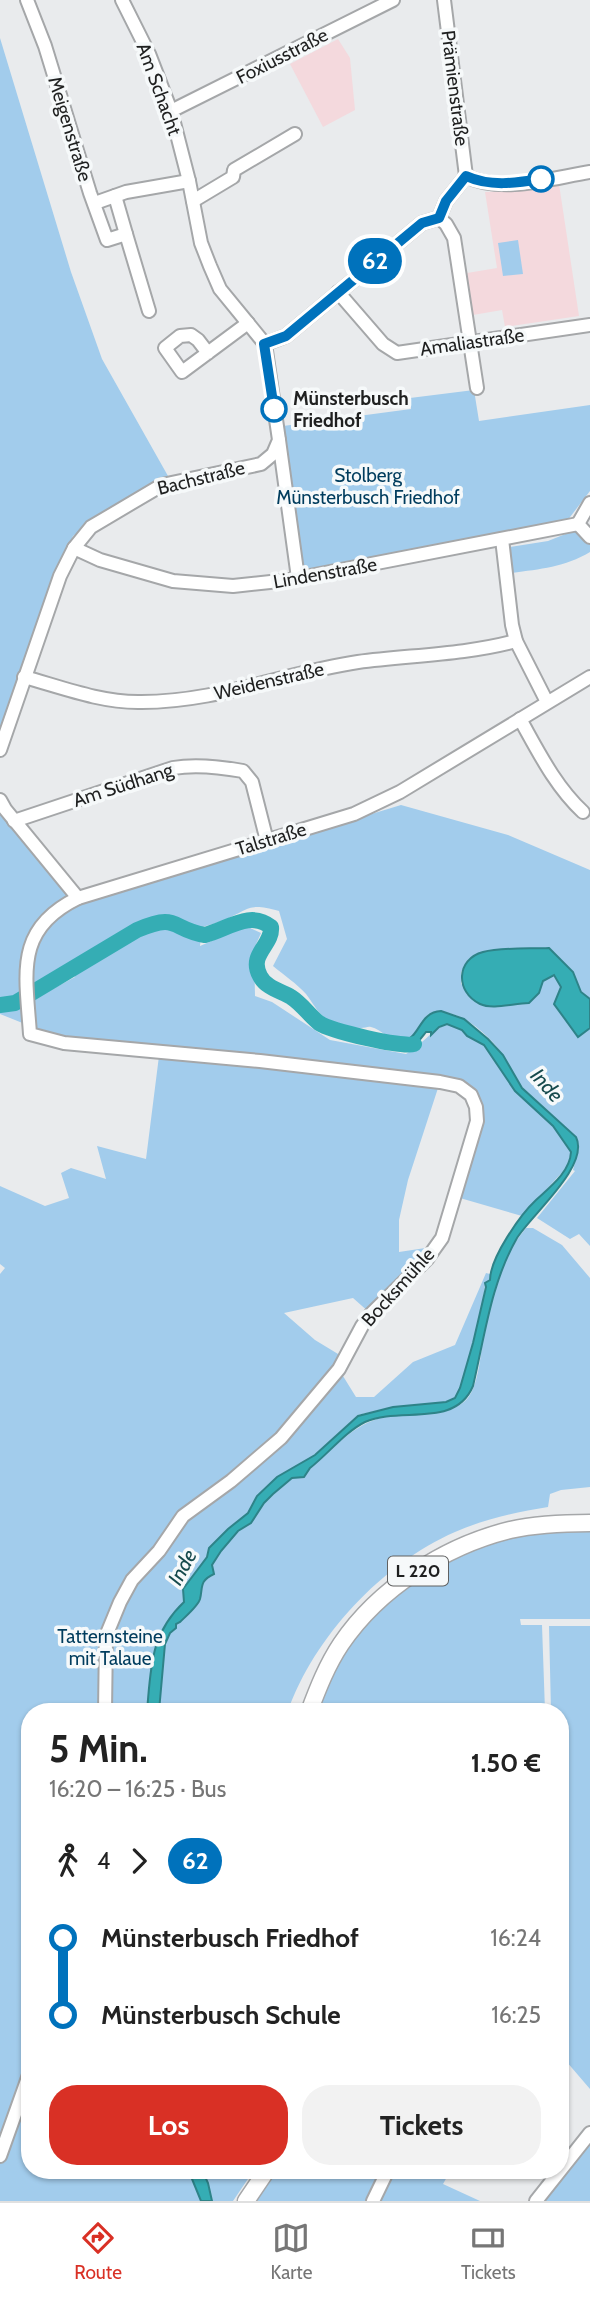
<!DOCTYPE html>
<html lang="de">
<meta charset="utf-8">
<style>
body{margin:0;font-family:Cabin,sans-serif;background:#f2f2f2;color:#222;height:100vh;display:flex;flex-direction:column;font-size:26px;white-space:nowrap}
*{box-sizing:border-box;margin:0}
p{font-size:23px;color:#767676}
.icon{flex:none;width:38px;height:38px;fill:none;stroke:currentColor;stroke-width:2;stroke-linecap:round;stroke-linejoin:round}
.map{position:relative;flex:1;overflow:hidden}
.drawer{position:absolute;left:21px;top:1703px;width:548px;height:476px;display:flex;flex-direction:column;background:#fff;border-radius:28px;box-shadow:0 2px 5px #0004}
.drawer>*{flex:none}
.badge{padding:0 14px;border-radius:23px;font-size:24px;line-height:46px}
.map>.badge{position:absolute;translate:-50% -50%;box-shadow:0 0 0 4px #fff}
.legs{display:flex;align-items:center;gap:10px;height:77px;padding:0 28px;font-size:23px}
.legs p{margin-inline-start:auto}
.summary{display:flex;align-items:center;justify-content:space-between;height:119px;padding:0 28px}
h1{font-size:38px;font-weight:800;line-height:52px}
.action{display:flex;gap:14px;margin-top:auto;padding:14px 28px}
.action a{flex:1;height:80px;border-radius:28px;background:#d93025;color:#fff;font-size:28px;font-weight:800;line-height:80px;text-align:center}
.action a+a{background:#f2f2f2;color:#222}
ul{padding:0 28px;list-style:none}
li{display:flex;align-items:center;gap:24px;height:77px;font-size:26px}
li i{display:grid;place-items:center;width:10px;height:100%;margin:0 9px;background:currentColor}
li i::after{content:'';width:18px;height:18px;margin:-9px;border:5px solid;border-radius:50%;background:#fff}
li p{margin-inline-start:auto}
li:first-child i{background:linear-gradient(#0000 50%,currentColor 0)}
li:last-child i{background:linear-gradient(currentColor 50%,#0000 0)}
.menu{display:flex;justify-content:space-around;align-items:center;height:98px;border-top:2px solid #e0e0e0;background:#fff;font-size:19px;color:#767676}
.menu a{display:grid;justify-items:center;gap:4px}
.menu .on{color:#d93025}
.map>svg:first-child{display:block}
</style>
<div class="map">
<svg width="590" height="2201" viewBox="0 0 590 2201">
<rect width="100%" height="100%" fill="#e9ebed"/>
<g fill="#f4d9dd">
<polygon points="338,39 350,58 355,110 323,127 290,64"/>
<polygon points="559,184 579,316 505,327 502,310 473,315 467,273 497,268 485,192 524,190"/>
</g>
<g fill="#a2ccec">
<polygon points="0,38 71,272 102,359 168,476 106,511 73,536 42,613 0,736"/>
<polygon points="518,240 523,274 503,276 498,243"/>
<polygon points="474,390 479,421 590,405 590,491 567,521 303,570 283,426 411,409 410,398"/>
<path d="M 573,531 L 578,531 L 590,545 L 590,552 C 565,567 540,569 512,573 L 508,549 L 510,547 L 548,541 Z"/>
<path d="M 401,805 L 508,835 L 590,870 L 590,999 L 581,992 L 573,972 L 469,959 L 461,972 L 461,984 L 494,1006 L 511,1003 L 539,993 L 543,981 L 554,975 L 561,987 L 554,1004 L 578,1037 L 590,1028 L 590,1246 L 579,1234 L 570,1239 L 537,1218 L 575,1171 L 573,1170 L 579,1147 L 576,1137 C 558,1121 537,1104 521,1086 C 515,1079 512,1071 508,1063 C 498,1045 477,1024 458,1016 C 411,999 429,1038 404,1042 C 392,1044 382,1029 371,1027 C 368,1026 365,1028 361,1028 C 352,1028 338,1025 330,1021 C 318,1015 314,1004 306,994 C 297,984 284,975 273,966 L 287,939 L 279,911 C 248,902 250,909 224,920 C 217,923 209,925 202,927 L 200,946 L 246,926 L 261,933 L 254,949 L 255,996 L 272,1002 L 330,1040 L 406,1054 C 421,1046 432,1029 447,1024 L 462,1030 L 467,1036 L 484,1045 L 515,1091 L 553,1125 L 571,1152 L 567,1167 L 522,1216 L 460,1198 L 480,1120 L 460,1084 L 56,1038 L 34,1033 L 34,999 L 75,977 L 71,967 L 31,986 L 30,964 L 38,934 L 69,906 Z"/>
<polygon points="0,807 69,895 33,931 25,1024 0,1014"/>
<path d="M 159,1056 L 439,1085 L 408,1180 L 399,1220 L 399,1252 L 432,1247 L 370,1313 L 353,1298 L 284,1313 L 315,1340 L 343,1357 L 338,1368 L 356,1397 L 374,1397 L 413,1362 L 455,1345 L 486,1273 L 490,1274 L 490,1280 L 485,1283 C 486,1294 463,1390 456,1397 C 455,1398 447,1402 446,1402 L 393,1407 L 358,1415 L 315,1455 L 277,1477 L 266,1487 L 248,1513 L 228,1529 L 209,1548 L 207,1557 L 187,1583 L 193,1607 L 200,1601 C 201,1589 201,1580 214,1575 L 212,1567 L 214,1560 L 238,1531 L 251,1523 L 264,1503 L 286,1483 L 293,1478 L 304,1477 L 310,1468 C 333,1449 354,1423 385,1417 C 407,1413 452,1417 467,1399 C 480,1384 481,1346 485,1326 C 492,1292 503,1255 526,1228 L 533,1228 L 562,1245 L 590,1278 L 590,1487 L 561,1490 L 550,1494 L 548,1507 C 516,1512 485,1519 455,1532 C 382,1564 314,1637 288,1711 L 30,1712 L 30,2170 L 191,2170 L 192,2179 L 201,2201 L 0,2201 L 0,1274 L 5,1268 L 0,1264 L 0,1186 L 45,1206 L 69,1198 L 61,1173 L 71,1168 L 106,1179 L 97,1146 L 146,1159 Z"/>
<polygon points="549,1529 590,1530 590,1619 520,1619 521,1625 542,1625 545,1711 319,1712 332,1675 349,1647 368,1621 394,1596 442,1563 510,1535"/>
<polygon points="549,1626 590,1626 590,2089 560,2054 560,1712 551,1711"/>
<polygon points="590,2142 590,2201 542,2201"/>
<polygon points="202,2170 254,2170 233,2201 212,2201 208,2183"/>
<polygon points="274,2170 451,2170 443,2184 480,2201 254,2201"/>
</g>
<g fill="#35adb4" stroke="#2e8388" stroke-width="2">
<path d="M 549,948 L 573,972 L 581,992 L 590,999 L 590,1028 L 578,1037 L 554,1004 L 561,987 L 554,975 L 543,981 L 539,993 L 529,1003 C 514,1003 493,1010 480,1004 C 455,992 456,959 483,952 C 501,947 530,949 549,948 Z"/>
<path d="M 441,1011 L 464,1019 L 488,1039 L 503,1055 L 522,1088 L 576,1137 C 590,1166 532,1214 517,1238 C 491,1283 485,1335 473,1386 C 455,1429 400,1406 365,1422 C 345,1432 328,1454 310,1468 L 304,1477 L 292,1478 L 273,1494 L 264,1503 L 251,1523 L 238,1531 L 221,1551 L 212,1565 L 214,1574 C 199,1581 203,1587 200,1599 C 198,1606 186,1616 180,1622 L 176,1624 L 176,1628 L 170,1633 L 165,1644 L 159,1711 L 147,1711 C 151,1668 150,1634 184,1602 L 183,1589 L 207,1557 L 209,1548 L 228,1529 L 248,1513 L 257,1496 L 277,1477 L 315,1455 L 358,1416 L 393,1407 L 446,1402 L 455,1398 L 460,1388 L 473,1343 L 486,1287 L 485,1283 L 490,1280 C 490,1258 520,1215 536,1200 C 550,1187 570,1172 571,1152 L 553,1126 L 515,1091 L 484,1045 L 467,1036 L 462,1030 L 447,1024 L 439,1027 L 431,1035 L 431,1032 L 426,1032 C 415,1046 412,1052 393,1049 L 396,1041 C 421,1045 416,1012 441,1011 Z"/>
<polygon points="191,2170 202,2170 208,2183 212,2201 201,2201 192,2179"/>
</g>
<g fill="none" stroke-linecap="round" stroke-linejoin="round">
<path stroke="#35adb4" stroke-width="16" d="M 0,1005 L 15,1003 L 137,930 C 179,912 170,929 205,935 C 228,929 250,910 271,927 C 273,945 248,954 260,976 C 266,988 281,991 291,997 C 302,1004 309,1015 319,1023 C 331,1031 402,1048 414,1044"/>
<defs>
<g id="minor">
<polyline points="27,0 45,46 90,193 107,240 126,234 149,311"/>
<polyline points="444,0 466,176"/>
<polyline points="171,111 393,0"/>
<path d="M 466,176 C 502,194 552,178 590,172"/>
<polyline points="115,196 126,234"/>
<polyline points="193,201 233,177 234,170 295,134"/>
<polyline points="95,203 126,192 189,181"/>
<polyline points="439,218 446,224 454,238 477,388"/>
<polyline points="439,218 446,201 466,176"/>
<polyline points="338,292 383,344 397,353 590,325"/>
<polyline points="265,344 286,336 422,223 439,218"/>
<polyline points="208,353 198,340 191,335 180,336 165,348 182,372 248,323"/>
<polyline points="279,440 298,578"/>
<polyline points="590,503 578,524 590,537"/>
<polyline points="502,539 512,625 516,641 547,702"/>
<polyline points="74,548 100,560 173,581 233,586 289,580 578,524"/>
<path d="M 24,677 C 61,687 99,702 138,702 C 214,703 284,673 358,662 C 411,655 464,655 516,641"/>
<path d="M 520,719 C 538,751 555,786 583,812"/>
<polyline points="0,750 60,576 74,548 91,527 162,485 261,464 273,454 279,440 265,344 220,289 210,266 201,243 189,181 171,111 149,54 122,0"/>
<polyline points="0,800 5,809 78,898"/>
<path d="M 14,821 L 173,768 C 195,764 221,767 243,771 L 252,782 L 267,841"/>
<path d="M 105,1712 L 106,1636 L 120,1602 L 132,1580 L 159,1551 L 183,1516 L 231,1481 L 281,1438 L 339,1369 L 362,1326 L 371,1314 L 427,1259 L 442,1238 L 477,1121 L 476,1107 L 471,1095 L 459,1086 L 440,1082 L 260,1061 L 64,1043 L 30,1034 C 26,974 14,929 78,898 L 354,814 L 400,792 L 590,677"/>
<polyline points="0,2156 30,2072"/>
<polyline points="373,2201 388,2170"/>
<polyline points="536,2201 590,2133"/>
</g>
<g id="major">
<path d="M 309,1712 C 318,1688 327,1665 341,1644 C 379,1588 445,1546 510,1530 C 537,1524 563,1523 590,1523"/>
<polyline points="246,2201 267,2170"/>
</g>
</defs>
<use href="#minor" stroke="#a5a7a9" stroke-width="16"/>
<use href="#major" stroke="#a5a7a9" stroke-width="19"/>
<use href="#minor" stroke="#fff" stroke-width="12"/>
<use href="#major" stroke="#fff" stroke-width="16"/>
</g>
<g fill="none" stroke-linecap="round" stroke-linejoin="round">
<defs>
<path id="line-1" d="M 274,409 L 264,344 L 286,336 L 422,223 L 439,218 L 446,201 L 466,176 C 490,187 516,183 541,179"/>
</defs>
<use href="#line-1" stroke="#fff" stroke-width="16"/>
<use href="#line-1" stroke="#0072bc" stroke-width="10"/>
</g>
<g fill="#fff" stroke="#0072bc" stroke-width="3.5">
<circle cx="541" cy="179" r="12"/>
<circle cx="274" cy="409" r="12"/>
</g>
<g text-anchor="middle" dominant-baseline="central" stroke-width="7" stroke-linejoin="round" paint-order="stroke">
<rect fill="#f6f9fa" stroke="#606161" stroke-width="2" x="388" y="1556.5" width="60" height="29" rx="5"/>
<g font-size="18" font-weight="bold" fill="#1f2020">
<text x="418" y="1571">L 220</text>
</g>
<g font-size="19" fill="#1f2020" stroke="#f6f9fa">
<text transform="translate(282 56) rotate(-27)">Foxiusstraße</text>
<text transform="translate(455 88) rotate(83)">Prämienstraße</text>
<text transform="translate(159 89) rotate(70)">Am Schacht</text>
<text transform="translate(70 129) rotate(73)">Meigenstraße</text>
<text transform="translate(472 342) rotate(-8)">Amaliastraße</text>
<text transform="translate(201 478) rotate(-14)">Bachstraße</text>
<text transform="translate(325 573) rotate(-10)">Lindenstraße</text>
<text transform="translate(269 681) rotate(-13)">Weidenstraße</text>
<text transform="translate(123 785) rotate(-18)">Am Südhang</text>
<text transform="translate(271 839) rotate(-17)">Talstraße</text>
<text transform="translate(398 1287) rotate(-48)">Bocksmühle</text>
</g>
<g font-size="19" font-weight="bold" fill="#1f2020" stroke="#f6f9fa" text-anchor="start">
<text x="293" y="398">Münsterbusch<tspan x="293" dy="22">Friedhof</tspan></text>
</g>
<g font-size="19" fill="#003c5d" stroke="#f6f9fa">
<text x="368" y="475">Stolberg<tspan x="368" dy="22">Münsterbusch Friedhof</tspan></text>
<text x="110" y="1636">Tatternsteine<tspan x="110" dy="22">mit Talaue</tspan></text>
</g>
<g font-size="21" font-style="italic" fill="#164a4d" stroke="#f6f9fa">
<text transform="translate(547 1085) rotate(48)">Inde</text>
<text transform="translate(182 1567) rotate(-62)">Inde</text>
</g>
</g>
</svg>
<b class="badge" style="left:375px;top:261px;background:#0072bc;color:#fff">62</b>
<section class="drawer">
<div class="summary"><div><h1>5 Min.</h1><p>16:20 – 16:25 · Bus</p></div><b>1.50 €</b></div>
<div class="legs"><svg class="icon" aria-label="walk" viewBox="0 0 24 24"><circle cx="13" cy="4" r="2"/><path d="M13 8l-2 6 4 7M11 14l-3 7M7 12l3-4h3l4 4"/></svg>4<svg class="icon" aria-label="forward" viewBox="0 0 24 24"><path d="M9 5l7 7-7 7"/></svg><b class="badge" style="background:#0072bc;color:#fff">62</b></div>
<ul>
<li><i style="color:#0072bc"></i><b>Münsterbusch Friedhof</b><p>16:24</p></li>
<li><i style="color:#0072bc"></i><b>Münsterbusch Schule</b><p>16:25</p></li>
</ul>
<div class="action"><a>Los</a><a>Tickets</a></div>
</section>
</div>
<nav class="menu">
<a class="on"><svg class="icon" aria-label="directions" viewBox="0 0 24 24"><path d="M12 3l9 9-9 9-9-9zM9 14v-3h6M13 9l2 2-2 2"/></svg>Route</a>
<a><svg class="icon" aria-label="map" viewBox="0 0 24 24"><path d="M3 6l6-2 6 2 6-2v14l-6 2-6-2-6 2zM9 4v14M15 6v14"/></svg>Karte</a>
<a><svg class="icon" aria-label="tickets" viewBox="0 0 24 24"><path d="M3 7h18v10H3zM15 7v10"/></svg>Tickets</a>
</nav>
